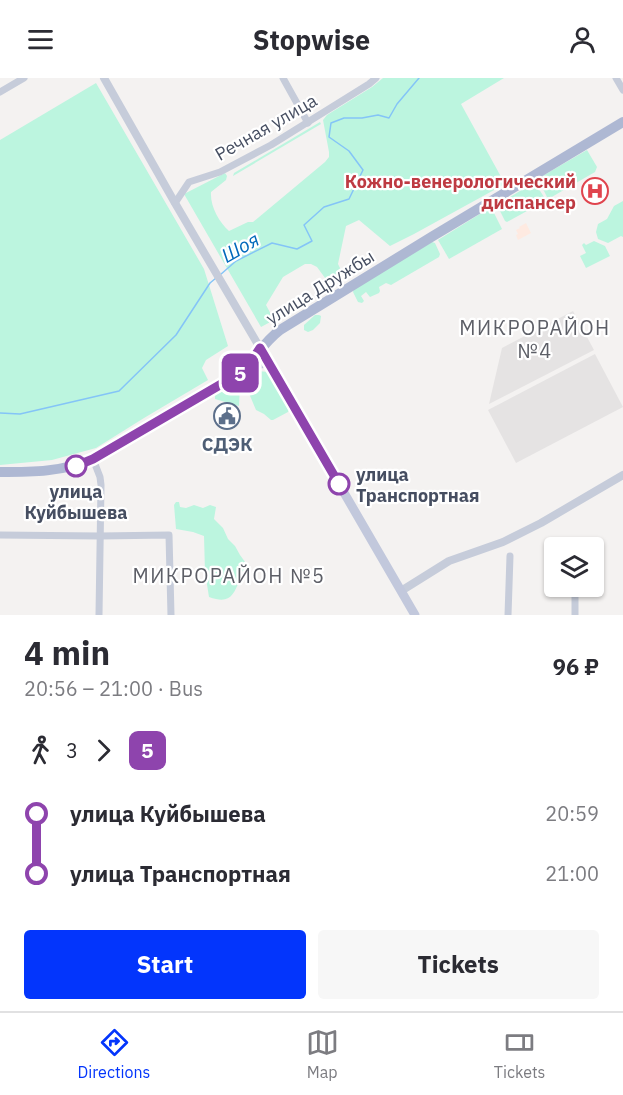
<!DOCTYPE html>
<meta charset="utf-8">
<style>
body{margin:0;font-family:"IBM Plex Sans",sans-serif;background:#f7f7f7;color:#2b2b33;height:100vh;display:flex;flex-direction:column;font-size:22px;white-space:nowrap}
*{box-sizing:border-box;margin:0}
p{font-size:20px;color:#7c7c81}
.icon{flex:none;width:33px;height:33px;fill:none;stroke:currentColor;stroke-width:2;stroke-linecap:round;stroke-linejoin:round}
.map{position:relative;height:537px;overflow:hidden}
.sheet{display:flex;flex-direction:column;background:#fff;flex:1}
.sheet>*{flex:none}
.badge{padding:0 12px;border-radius:9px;font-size:21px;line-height:39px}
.buttons{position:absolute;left:544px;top:459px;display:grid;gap:12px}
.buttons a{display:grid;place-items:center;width:60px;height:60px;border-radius:6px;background:#fff;box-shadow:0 2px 4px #0004;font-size:30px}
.map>.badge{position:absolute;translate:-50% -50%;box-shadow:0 0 0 3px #fff}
.legs{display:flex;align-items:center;gap:9px;height:66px;padding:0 24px;font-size:20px}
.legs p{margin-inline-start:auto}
.summary{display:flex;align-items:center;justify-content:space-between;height:102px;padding:0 24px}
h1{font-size:33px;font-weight:700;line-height:45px}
.button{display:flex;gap:12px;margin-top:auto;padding:12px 24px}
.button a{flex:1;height:69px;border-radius:6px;background:#0335fc;color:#fff;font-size:24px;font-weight:700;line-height:69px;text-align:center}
.button a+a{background:#f7f7f7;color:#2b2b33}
ul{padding:0 24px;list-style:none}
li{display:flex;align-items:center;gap:21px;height:60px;font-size:22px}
li i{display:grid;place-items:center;width:9px;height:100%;margin:0 8px;background:currentColor}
li i::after{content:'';width:15px;height:15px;margin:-8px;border:4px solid;border-radius:50%;background:#fff}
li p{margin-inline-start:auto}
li:first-child i{background:linear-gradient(#0000 50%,currentColor 0)}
li:last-child i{background:linear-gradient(currentColor 50%,#0000 0)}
header{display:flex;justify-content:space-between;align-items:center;height:78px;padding:0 24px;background:#fff;font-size:27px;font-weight:700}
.menu{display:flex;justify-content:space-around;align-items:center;height:84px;border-top:2px solid #e1e1e2;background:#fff;font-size:16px;color:#7c7c81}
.menu a{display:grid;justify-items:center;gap:3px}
.menu .on{color:#0335fc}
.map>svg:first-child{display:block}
</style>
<header><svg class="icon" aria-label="menu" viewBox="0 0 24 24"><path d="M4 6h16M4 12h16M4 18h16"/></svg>Stopwise<svg class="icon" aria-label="person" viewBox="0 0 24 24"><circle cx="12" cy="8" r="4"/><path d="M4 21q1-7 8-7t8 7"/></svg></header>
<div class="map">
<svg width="623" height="537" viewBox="0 0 623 537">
<rect width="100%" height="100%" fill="#f4f2f1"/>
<g fill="#e5e3e3">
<polygon points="573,233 594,272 489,326 502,270"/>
<polygon points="595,276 623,329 516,385 488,332"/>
</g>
<g fill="#feeae1">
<polygon points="598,103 600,106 604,104 605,106 607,105 610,111 588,122 583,112"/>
<polygon points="526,145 531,155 518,162 516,157 518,156 516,152 520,150 519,149"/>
</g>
<g fill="#bcf5df">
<path d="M 383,0 L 504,0 L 461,26 L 505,106 L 414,156 L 390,168 L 359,142 L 346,148 L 338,186 L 343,196 L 328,204 L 317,189 L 311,186 L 305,186 L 283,199 L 266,227 L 274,242 L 261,249 L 184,116 L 225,95 L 227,98 L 226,102 L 211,114 C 210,128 219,144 229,153 L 248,144 L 253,144 L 325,84 L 329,79 L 329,74 L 323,42 L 327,37 L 372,9 Z"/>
<polygon points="96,5 204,191 228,268 206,282 202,290 208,302 144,340 96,370 52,382 0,387 0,62"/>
<polygon points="320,44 321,46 233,98 234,95"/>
<polygon points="587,72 597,89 595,94 550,120 547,119 539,103 539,100"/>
<polygon points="533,105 535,105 544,119 545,123 507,144 505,143 497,127"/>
<polygon points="623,123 623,159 621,158 608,165 598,161 596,154 598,146 607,141 614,128"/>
<polygon points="491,129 502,151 449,181 438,162"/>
<polygon points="594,163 605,168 610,178 586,190 580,178 586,175 582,167 584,165 586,167"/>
<polygon points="432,164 435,165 440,176 439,179 391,207 386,205 379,209 380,213 379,215 370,219 366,214 361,218 364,223 362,225 358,224 353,214 354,210"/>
<polygon points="315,237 319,237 321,238 320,245 313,252 308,254 304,252 304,247"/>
<polygon points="257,293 269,294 289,332 288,334 273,342 271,342 264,336 256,332 245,306 246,299"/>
<polygon points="236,304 240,307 239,328 215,321 215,316"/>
<path d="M 176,424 L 179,424 L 180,429 L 186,430 L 194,427 L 203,430 L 210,427 L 216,429 L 214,441 L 223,450 L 228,461 L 235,468 L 240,477 L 248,488 C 245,493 242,496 240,501 C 233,519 229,526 209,519 L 205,494 L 204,458 L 193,454 L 176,451 L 174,427 Z"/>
</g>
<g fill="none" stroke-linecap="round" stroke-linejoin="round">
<g stroke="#84c4f7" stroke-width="1.5">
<polyline points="220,197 236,183 272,165 297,171 312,163 304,147 324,129 349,121 363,92 349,73 329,59 331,45 344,40 362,40 378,37 389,40 397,26 419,0"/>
<polyline points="0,335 20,336 119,313 176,257 210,205 216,200"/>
</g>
<g stroke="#c6ccda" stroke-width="7">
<polyline points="283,0 308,45"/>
<polyline points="616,0 623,12"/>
<polyline points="0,14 24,0"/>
<polyline points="175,125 189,104 220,94 271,67 369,6 376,0"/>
<polyline points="93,381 100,399 101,407 99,537"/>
<polyline points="0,457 100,458 169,457 171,537"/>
<polyline points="508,537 510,478"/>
<polyline points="575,537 575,508"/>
</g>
<g stroke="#c6ccda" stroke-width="8">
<polyline points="104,0 175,125 260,270"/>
<polyline points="401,513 449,483 503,464 541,445 623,397"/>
</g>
<g stroke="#c2c8dc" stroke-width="9">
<polyline points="260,270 415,537"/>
<polyline points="244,293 256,287 269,284"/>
</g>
<path stroke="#aeb8d3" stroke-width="10" d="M 0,394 C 32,394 63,394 93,381 L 242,294 C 255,280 264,264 280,252 L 433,158 L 623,44"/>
</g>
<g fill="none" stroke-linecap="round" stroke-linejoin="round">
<defs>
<polyline id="line-1" points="76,388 93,381 242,294 250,285 260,270 339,406"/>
</defs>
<use href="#line-1" stroke="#fff" stroke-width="14"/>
<use href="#line-1" stroke="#8e44ad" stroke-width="9"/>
</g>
<defs>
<symbol id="hospital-ring" viewBox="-11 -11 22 22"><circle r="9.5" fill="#fff" stroke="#e0444e" stroke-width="1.5"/><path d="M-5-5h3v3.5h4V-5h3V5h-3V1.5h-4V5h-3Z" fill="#e0444e"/></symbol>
<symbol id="civic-ring" viewBox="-11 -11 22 22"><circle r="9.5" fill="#fff" stroke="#5c6f8a" stroke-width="1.5"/><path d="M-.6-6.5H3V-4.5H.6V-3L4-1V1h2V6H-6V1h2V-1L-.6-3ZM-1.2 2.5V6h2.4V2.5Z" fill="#5c6f8a"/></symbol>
</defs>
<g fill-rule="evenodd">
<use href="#hospital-ring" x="580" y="98" width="30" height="30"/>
<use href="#civic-ring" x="212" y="323" width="30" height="30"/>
</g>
<g fill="#fff" stroke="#8e44ad" stroke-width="3">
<circle cx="76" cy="388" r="10"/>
<circle cx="339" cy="406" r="10"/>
</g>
<g text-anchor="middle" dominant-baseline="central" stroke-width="4.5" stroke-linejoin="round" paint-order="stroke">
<g font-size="18" fill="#464e61" stroke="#fff">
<text transform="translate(266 49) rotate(-30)">Речная улица</text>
<text transform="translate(320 209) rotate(-32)">улица Дружбы</text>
</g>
<g font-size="18" font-weight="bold" fill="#be3a42" stroke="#fff" text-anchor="end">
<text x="576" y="103">Кожно-венерологический<tspan x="576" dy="21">диспансер</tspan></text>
</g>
<g font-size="18" font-weight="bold" fill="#4e5e75" stroke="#fff">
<text x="227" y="366">СДЭК</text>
</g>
<g font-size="18" font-weight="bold" fill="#464e61" stroke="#fff" text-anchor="start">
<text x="356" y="396">улица<tspan x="356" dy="21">Транспортная</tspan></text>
<text x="76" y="413" text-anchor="middle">улица<tspan x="76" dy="21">Куйбышева</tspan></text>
</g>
<g font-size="20" font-style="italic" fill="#0068bb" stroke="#fff">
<text transform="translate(240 169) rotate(-30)">Шоя</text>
</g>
<g font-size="20" letter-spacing="1.5" fill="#5d5f67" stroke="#fff">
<text x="535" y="249">МИКРОРАЙОН<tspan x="535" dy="23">№4</tspan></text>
<text x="229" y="497">МИКРОРАЙОН №5</text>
</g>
</g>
</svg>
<div class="buttons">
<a><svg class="icon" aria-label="layers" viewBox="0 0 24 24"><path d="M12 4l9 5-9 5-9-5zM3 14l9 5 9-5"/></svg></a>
</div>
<b class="badge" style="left:240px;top:295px;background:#8e44ad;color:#fff">5</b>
</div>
<section class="sheet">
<div class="summary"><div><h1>4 min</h1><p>20:56 – 21:00 · Bus</p></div><b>96 ₽</b></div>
<div class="legs"><svg class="icon" aria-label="walk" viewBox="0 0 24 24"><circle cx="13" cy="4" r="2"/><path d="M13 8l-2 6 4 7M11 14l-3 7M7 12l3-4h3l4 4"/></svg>3<svg class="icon" aria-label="forward" viewBox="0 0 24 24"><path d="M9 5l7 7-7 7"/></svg><b class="badge" style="background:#8e44ad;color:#fff">5</b></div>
<ul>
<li><i style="color:#8e44ad"></i><b>улица Куйбышева</b><p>20:59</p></li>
<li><i style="color:#8e44ad"></i><b>улица Транспортная</b><p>21:00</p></li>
</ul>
<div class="button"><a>Start</a><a>Tickets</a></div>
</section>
<nav class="menu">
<a class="on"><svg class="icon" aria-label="directions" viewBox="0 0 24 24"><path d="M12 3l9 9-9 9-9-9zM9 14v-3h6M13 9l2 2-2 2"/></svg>Directions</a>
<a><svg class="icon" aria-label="map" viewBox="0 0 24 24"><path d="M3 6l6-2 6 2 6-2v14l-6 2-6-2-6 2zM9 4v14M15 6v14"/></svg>Map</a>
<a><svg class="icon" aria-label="tickets" viewBox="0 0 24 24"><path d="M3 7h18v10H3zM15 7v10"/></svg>Tickets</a>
</nav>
